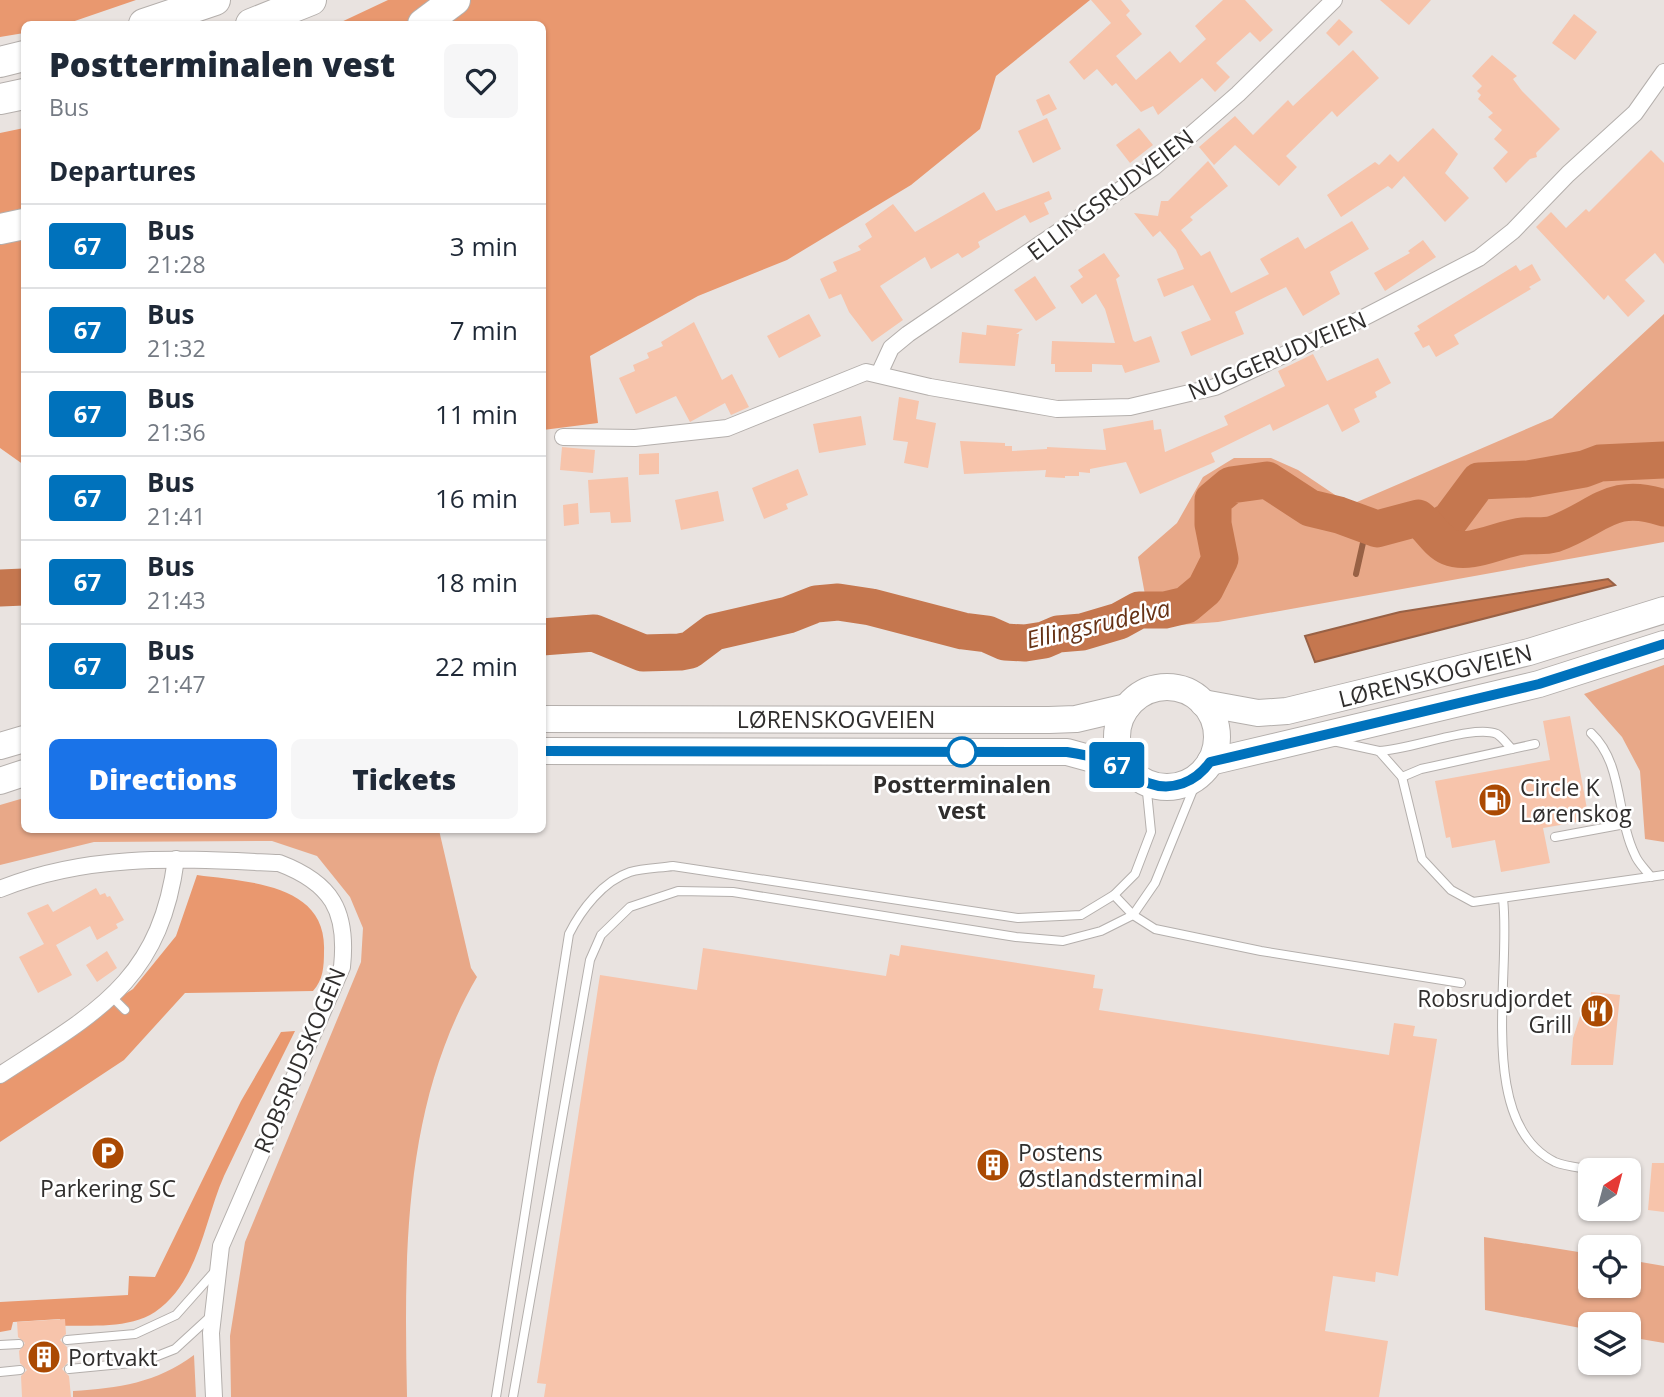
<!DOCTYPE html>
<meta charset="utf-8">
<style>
body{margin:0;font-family:"Open Sans",sans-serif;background:#f6f6f7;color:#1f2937;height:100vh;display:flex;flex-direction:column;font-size:26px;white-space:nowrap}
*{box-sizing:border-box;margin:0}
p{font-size:23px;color:#747a83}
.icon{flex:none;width:38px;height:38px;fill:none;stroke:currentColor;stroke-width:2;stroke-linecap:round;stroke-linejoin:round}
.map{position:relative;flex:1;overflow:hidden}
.sheet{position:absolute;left:21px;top:21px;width:525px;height:812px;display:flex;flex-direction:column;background:#fff;border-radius:10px;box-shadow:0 2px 5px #0004}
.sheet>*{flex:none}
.badge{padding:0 14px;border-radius:5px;font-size:24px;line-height:46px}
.needle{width:46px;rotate:36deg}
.controls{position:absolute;left:1578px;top:1158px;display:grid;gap:14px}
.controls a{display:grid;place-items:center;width:63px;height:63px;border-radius:10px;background:#fff;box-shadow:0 2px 5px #0004;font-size:35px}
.map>.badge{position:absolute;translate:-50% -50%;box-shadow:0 0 0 4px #fff}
h2{padding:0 28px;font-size:26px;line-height:63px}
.round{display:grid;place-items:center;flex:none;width:74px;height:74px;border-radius:10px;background:#f6f6f7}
.head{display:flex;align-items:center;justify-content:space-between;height:119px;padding:0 28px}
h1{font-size:33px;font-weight:800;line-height:52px}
.action{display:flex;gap:14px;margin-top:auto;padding:14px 28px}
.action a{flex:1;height:80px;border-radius:10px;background:#1a73e8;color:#fff;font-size:28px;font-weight:800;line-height:80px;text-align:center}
.action a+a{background:#f6f6f7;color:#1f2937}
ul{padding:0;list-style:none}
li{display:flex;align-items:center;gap:21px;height:84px;padding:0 28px;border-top:2px solid #e0e1e3}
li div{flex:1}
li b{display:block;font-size:26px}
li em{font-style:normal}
li .badge{min-width:77px;font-weight:700;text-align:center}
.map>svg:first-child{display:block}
</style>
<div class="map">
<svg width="1664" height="1397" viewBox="0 0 1664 1397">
<rect width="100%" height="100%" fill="#e9e3e0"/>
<g fill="#e8a888">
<polygon points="1664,314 1664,542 1218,622 1151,627 1138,557 1177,523 1203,477 1234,458 1271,458 1298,470 1350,505 1552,418"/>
<polygon points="1664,665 1664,842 1645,839 1640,771 1622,737 1584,694"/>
<path d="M 24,798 L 24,830 L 439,830 L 471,968 L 477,977 C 403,1104 404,1254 407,1397 L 231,1397 L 230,1336 L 245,1242 L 361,962 L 363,928 L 350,897 L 317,856 L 272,841 L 94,842 L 0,865 L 0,805 Z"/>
<polygon points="1484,1237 1591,1254 1591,1286 1629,1286 1629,1260 1664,1266 1664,1343 1629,1337 1629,1325 1591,1325 1591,1330 1485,1310"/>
<path d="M 194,1355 L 196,1397 L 73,1397 L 73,1391 C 119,1388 156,1383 194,1355 Z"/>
</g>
<g fill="#e9986f">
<polygon points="0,0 136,0 66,24 24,24 24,33 0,37"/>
<polygon points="388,0 1090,0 996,76 980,129 911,185 787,260 698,296 590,356 598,423 543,430 542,24 337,24"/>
<polygon points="24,128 24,465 0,448 0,133"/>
<path d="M 197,875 C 247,882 327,883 324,951 C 324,967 323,980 313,991 L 185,993 L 124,1060 L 0,1142 L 0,1074 L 133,989 L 176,936 Z"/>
<path d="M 295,1031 C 271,1079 247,1127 224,1176 C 204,1221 199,1282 155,1312 C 129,1329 91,1325 61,1326 L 60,1319 L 13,1322 L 11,1330 L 0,1332 L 0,1302 L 128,1295 L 129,1276 L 155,1277 L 241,1101 L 281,1032 Z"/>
</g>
<polygon fill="#c5774f" stroke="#986145" stroke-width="2" points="1608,579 1615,585 1315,662 1305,636 1400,612"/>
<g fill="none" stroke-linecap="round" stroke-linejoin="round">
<polyline stroke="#986145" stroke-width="6" points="1356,574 1367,525"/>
<g stroke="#c5774f" stroke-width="37">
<polyline points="1432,531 1450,520 1479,481 1528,479 1584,469 1600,463 1664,460"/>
<polyline points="0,588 24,587"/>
<path d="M 542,637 L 594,633 L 643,653 L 680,652 L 690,650 L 714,632 L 788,615 L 816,604 L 838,602 L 871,607 L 963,631 L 987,634 L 1005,642 L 1025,643 L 1044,640 L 1058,634 L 1082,632 L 1119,621 L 1139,610 L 1165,610 L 1186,605 L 1205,589 L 1220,559 L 1213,524 L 1213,500 L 1231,485 L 1267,480 L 1310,508 L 1339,515 L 1377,529 L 1418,518 C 1429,526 1437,542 1449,547 C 1471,556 1501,538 1523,536 C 1533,535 1544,537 1554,534 C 1599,518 1611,490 1664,508"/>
</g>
</g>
<g fill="#f7c4ab">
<polygon points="1091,0 1121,0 1130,11 1126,15 1142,34 1116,56 1136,80 1170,51 1180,63 1206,39 1195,26 1223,0 1245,0 1273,30 1260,42 1250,32 1216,63 1230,77 1215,92 1202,78 1158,115 1153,106 1141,112 1116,83 1112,86 1097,69 1084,80 1069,62 1111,23"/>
<polygon points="1380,0 1431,0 1409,25"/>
<polygon points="1574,14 1597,32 1575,60 1552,43"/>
<polygon points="1339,19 1353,32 1339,46 1326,33"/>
<polygon points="1353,50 1379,78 1337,117 1332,111 1286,156 1297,167 1279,186 1235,145 1214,165 1199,147 1235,116 1253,135 1288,100 1293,106"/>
<polygon points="1492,55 1517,76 1513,79 1522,91 1560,129 1536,153 1537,157 1530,159 1506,183 1493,168 1508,152 1494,139 1502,130 1488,117 1493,113 1478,99 1481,95 1477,91 1482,86 1472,76"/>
<polygon points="1049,94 1057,109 1043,116 1036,100"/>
<polygon points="1047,118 1061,149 1033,163 1018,131"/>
<polygon points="1139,128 1153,145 1130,163 1116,145"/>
<polygon points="1433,128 1458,154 1445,173 1469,198 1445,222 1404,176 1392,189 1388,186 1341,217 1327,195 1375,162 1379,165 1390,154 1398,162"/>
<polygon points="1651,150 1664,163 1664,264 1655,253 1625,280 1645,301 1628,317 1608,295 1604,300 1536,227 1551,212 1566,228 1586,209 1589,212"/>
<polygon points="1208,161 1228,186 1190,217 1193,220 1181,230 1201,256 1210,251 1231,293 1269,274 1260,259 1298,237 1305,249 1352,221 1369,249 1330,272 1340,294 1303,316 1286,287 1235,312 1244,334 1191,356 1181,332 1211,320 1193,285 1164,297 1157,279 1184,269 1176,250 1160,231 1153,237 1134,213 1158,216 1161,201 1168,201"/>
<polygon points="1049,191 1052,199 1044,203 1049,214 1030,223 1025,215 978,242 980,247 971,253 962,258 958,253 931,269 925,257 880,286 903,320 872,342 849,312 841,294 829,299 820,279 837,271 833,262 861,250 858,246 872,237 865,224 893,204 915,232 984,192 996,211"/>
<polygon points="1423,240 1436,257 1385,291 1374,273 1410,253 1408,251"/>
<polygon points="1104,253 1120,276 1116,279 1133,340 1135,342 1151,336 1160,362 1125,373 1122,365 1092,364 1092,372 1055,372 1055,364 1051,364 1052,341 1115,343 1105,309 1096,294 1082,304 1070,286 1083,277 1078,270"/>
<polygon points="1532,264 1541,280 1529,287 1531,289 1454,335 1459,344 1436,357 1429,345 1423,348 1414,333 1420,330 1417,326 1516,265 1520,271"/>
<polygon points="1035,276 1056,308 1036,321 1014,290"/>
<polygon points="809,314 821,336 779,358 767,336"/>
<polygon points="694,322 722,380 732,374 749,407 731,415 725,403 690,422 676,396 636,414 619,378 635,371 633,365 649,358 647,353 663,346 661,342"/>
<polygon points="987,325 1023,329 1016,334 1019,334 1015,366 959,363 962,332 986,335"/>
<polygon points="1313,354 1327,381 1378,358 1391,383 1375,392 1377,397 1354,409 1360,422 1342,432 1328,404 1273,431 1270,424 1211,453 1215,462 1140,494 1126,462 1090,469 1090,473 1079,472 1079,476 1065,476 1065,478 1045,477 1046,470 964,474 960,441 1005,443 1005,446 1012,446 1012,451 1047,449 1047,447 1106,450 1103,429 1153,420 1154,430 1161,429 1165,452 1228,425 1224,416 1285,386 1278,371"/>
<polygon points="899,397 919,401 916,419 936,423 928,468 904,463 908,442 893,440"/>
<polygon points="861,416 866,445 819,453 813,424"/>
<polygon points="562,447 595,450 593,473 560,470"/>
<polygon points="659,453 659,474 639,475 639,454"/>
<polygon points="798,469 808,495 786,504 788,509 764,519 752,488"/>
<polygon points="628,477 631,522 611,523 610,512 590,513 588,480"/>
<polygon points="718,491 724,521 681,530 675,500"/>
<polygon points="578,503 579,524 564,526 563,505"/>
<polygon points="1570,716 1589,820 1543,828 1550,863 1501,872 1495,840 1452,848 1450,837 1446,838 1435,781 1550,760 1543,721"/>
<polygon points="96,888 100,895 105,893 107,897 110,896 124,920 116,924 118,928 97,940 90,926 56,945 72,975 38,993 19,957 44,944 27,913 48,904 53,912"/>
<polygon points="901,945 1095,975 1093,988 1103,989 1099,1010 1389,1055 1394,1023 1415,1026 1413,1036 1437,1039 1398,1276 1376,1272 1375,1282 1333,1276 1325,1331 1388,1341 1379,1397 544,1397 546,1384 537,1383 600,975 697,990 703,948 886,976 890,954 899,956"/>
<polygon points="107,951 117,968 97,982 86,965"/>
<polygon points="1591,992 1620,995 1613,1065 1571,1065 1573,1038 1582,1010 1589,1011"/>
<polygon points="1652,1163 1664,1163 1664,1212 1648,1210"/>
<polygon points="65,1319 66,1334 60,1340 67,1347 68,1362 62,1369 69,1376 71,1397 22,1397 21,1376 27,1370 20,1363 19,1351 25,1343 18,1337 17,1322"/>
</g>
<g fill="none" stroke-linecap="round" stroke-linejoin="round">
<defs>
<g id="service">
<path d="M 1591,733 C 1624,764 1616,817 1635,855 C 1638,863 1646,870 1651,877"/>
<polyline points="1333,741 1379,751 1402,777 1422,859 1451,890 1473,902 1664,875"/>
<path d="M 1379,751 C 1410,750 1474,724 1497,734 C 1502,737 1507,744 1512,749"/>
<polyline points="1402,777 1421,769 1535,744"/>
<polyline points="1555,837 1625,824"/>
<polyline points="1114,895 1133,915 1155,929 1261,951 1461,983"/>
<path d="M 1503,899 C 1512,971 1475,1123 1555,1162 C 1567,1167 1585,1168 1597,1171"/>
<polyline points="112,997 125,1010"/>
<polyline points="1629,1178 1636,1179"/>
<polyline points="67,1340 135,1334 176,1315 216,1270"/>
<polyline points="0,1345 19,1344"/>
<polyline points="69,1369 142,1362 175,1349 211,1316"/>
<polyline points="0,1372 20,1370"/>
<path d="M 496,1397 L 569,934 C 581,910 603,881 630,872 C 643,868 660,868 673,866 L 1018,918 L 1081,915 L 1114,895 L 1135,874 L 1151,832 L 1146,782"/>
<polyline points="513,1397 590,960 601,935 630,907 678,891 733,892 1016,937 1063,941 1101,931 1133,915 1155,883 1199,775"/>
</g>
<g id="minor">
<polyline points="879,374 891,348 908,334 1154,167 1238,94 1334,0"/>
<polyline points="563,437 635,438 727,428 866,372 930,387 1057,409 1130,407 1215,387 1359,320 1479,258 1513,231 1568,174 1635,113 1664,72"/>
<path d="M 0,889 C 90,852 184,859 279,863 C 332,883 348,911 342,967 L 221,1246 L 211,1333 L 214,1397"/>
<path d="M 0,1075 C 95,1013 160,982 176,859"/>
</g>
<g id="trunk">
<circle cx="1167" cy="737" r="50"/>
<polyline points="1203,703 1258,713 1287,711 1529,652 1664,610"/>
<polyline points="542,719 1049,720 1076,719 1127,707"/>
<polyline points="0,746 24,739"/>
<polyline points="542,751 1067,752 1129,769"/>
<polyline points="1210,762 1539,684 1664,644"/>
<polyline points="0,781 24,773"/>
</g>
<g id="motorway">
<polyline points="144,24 215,0"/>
<polyline points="251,24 311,0"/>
<polyline points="423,24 455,0"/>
<polyline points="0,62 24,56"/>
<polyline points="0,99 24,94"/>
<polyline points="0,229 24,224"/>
</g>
</defs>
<use href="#service" stroke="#b4afac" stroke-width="10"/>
<use href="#minor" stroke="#b4afac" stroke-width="18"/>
<use href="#trunk" stroke="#b4afac" stroke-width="28"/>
<use href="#motorway" stroke="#b4afac" stroke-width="32"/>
<use href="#service" stroke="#fff" stroke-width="8"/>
<use href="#minor" stroke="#fff" stroke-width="16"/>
<use href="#trunk" stroke="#fff" stroke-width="26"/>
<use href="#motorway" stroke="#fff" stroke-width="30"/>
</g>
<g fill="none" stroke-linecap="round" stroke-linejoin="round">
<defs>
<path id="line" d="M 542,751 L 1067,752 C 1087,755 1107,759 1125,768 C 1133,771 1139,779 1148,783 C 1172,792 1196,782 1210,762 L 1539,684 L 1664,644"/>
</defs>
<use href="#line" stroke="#fff" stroke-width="16"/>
<use href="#line" stroke="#0072bc" stroke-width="10"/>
</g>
<defs>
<symbol id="fuel-disc" viewBox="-11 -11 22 22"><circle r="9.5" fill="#ab4a03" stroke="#fff"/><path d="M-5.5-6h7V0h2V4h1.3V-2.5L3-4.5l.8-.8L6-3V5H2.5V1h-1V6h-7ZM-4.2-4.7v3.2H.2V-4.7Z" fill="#fff"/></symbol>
<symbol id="restaurant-disc" viewBox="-11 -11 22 22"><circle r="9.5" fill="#ab4a03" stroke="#fff"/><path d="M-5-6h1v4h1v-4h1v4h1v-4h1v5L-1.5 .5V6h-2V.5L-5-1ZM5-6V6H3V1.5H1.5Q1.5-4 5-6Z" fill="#fff"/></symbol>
<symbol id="parking-disc" viewBox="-11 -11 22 22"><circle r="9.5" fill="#ab4a03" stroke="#fff"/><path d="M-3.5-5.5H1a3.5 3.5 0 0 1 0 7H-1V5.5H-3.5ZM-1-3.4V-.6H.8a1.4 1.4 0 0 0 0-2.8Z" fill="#fff"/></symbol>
<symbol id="building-disc" viewBox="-11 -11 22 22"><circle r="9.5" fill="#ab4a03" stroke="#fff"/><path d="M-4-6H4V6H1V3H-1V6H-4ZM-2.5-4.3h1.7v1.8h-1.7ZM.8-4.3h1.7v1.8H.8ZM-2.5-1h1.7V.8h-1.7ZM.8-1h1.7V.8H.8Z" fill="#fff"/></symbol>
</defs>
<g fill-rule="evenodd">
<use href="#fuel-disc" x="1476" y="781" width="38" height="38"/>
<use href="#restaurant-disc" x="1578" y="992" width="38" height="38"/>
<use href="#parking-disc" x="89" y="1134" width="38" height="38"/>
<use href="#building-disc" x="974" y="1146" width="38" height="38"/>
<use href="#building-disc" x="25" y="1338" width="38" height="38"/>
</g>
<circle fill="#fff" stroke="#0072bc" stroke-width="3.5" cx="962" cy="752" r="14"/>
<g text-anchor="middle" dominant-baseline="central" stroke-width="5" stroke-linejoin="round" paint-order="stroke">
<g font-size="23" fill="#302e2d" stroke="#fff">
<text transform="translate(1110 194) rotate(-37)">ELLINGSRUDVEIEN</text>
<text transform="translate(1277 355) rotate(-23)">NUGGERUDVEIEN</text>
<text transform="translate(1435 675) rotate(-14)">LØRENSKOGVEIEN</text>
<text x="836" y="719">LØRENSKOGVEIEN</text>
<text transform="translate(299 1060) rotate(-67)">ROBSRUDSKOGEN</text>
</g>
<g font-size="23" font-weight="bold" fill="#302e2d" stroke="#fff">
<text x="962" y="784">Postterminalen<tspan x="962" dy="26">vest</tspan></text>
</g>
<g font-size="23" fill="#302e2d" stroke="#fff" text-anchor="start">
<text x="1520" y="787">Circle K<tspan x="1520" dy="26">Lørenskog</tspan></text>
<text x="1572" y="998" text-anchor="end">Robsrudjordet<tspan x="1572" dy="26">Grill</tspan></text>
<text x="1018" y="1152">Postens<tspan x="1018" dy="26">Østlandsterminal</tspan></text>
<text x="108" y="1188" text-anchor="middle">Parkering SC</text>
<text x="68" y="1357">Portvakt</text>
</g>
<g font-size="24" font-style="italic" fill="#663215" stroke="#fff">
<text transform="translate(1098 623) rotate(-13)">Ellingsrudelva</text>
</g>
</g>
</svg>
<div class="controls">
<a><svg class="needle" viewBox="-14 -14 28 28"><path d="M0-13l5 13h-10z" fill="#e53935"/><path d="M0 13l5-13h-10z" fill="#747a83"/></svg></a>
<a><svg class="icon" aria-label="locate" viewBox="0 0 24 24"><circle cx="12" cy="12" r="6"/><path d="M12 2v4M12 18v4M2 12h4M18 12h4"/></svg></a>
<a><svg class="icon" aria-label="layers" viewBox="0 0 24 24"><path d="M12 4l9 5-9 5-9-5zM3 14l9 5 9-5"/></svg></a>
</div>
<b class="badge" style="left:1117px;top:765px;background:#0072bc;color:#fff">67</b>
<section class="sheet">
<div class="head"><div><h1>Postterminalen vest</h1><p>Bus</p></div><a class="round"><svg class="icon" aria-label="heart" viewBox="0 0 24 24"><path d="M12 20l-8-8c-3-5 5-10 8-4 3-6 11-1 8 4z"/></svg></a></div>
<h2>Departures</h2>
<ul>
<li><span class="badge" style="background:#0072bc;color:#fff">67</span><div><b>Bus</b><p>21:28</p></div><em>3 min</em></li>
<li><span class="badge" style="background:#0072bc;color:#fff">67</span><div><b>Bus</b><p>21:32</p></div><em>7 min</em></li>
<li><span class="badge" style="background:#0072bc;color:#fff">67</span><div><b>Bus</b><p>21:36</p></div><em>11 min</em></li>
<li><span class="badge" style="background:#0072bc;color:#fff">67</span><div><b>Bus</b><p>21:41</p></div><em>16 min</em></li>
<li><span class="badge" style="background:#0072bc;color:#fff">67</span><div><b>Bus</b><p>21:43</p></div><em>18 min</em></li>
<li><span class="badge" style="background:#0072bc;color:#fff">67</span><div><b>Bus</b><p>21:47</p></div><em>22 min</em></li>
</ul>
<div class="action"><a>Directions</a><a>Tickets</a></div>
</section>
</div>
